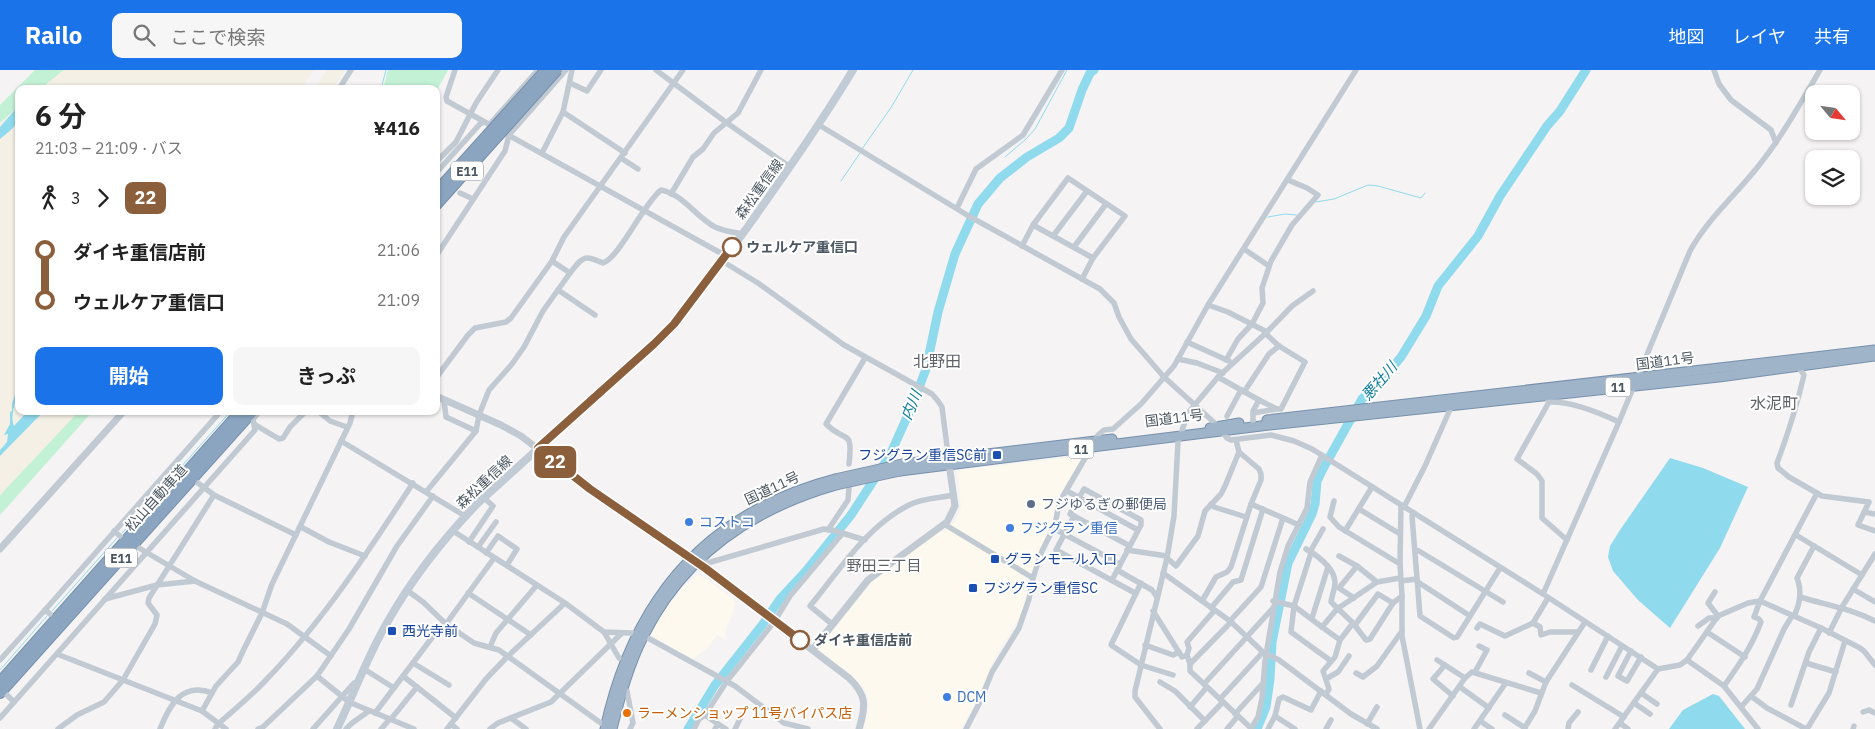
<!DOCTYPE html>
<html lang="ja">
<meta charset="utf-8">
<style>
body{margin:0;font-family:"IBM Plex Sans","Noto Sans JP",sans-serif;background:#f6f6f6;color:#222;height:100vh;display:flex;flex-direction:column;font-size:19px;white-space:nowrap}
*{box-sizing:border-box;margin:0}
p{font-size:16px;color:#767676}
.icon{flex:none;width:28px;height:28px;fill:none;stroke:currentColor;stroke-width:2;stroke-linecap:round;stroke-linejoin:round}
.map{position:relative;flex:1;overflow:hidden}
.side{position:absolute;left:15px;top:15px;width:425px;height:330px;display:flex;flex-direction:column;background:#fff;border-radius:10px;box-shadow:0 1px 4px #0004}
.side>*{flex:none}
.badge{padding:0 10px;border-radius:8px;font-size:18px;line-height:32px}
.needle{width:32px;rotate:119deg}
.tools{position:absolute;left:1805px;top:15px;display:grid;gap:10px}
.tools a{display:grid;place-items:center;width:55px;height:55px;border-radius:10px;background:#fff;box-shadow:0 1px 4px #0004;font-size:25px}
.map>.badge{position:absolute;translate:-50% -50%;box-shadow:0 0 0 2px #fff}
.legs{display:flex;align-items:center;gap:8px;height:55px;padding:0 20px;font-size:16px}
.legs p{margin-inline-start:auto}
.headline{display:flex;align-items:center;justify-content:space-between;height:85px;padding:0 20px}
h1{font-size:28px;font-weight:700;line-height:38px}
.cta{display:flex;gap:10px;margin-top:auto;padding:10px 20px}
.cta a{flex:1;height:58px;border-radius:10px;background:#1a73e8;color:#fff;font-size:20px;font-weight:700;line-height:58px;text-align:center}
.cta a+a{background:#f6f6f6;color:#222}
ul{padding:0 20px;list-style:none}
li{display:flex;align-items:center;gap:18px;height:50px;font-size:19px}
li i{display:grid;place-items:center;width:8px;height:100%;margin:0 6px;background:currentColor}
li i::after{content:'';width:12px;height:12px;margin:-6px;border:4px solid;border-radius:50%;background:#fff}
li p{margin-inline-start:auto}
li:first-child i{background:linear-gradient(#0000 50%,currentColor 0)}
li:last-child i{background:linear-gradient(currentColor 50%,#0000 0)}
header{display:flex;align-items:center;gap:30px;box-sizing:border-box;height:70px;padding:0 25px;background:#1a73e8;color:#fff}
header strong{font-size:24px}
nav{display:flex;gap:28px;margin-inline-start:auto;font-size:18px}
.search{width:350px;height:45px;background:#f6f6f6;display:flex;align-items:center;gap:12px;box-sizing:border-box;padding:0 18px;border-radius:10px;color:#767676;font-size:19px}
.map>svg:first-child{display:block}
</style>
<header>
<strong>Railo</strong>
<div class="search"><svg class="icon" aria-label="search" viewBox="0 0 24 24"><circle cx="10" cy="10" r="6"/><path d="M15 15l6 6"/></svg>ここで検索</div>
<nav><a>地図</a><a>レイヤ</a><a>共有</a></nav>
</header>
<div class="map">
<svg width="1875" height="659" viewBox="0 0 1875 659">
<rect width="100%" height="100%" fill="#f5f3f3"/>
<g fill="#fdf9ef">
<polygon points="1080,386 1082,390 1055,436 1053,454 1039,481 1031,503 1025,534 1018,550 995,587 974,635 961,659 864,659 869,635 867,625 863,617 818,579 877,506 937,462 946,460 955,451 961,438 958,404 960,400"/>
<polygon points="697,505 700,505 711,512 733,529 735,533 733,544 726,558 725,569 717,565 709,577 692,589 650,565 662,544 680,519"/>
</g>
<g fill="#c3f1d5">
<polygon points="35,0 64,0 40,19 19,19 19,36 0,53 0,35"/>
<polygon points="388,0 448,0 436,22 436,19 383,19"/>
<polygon points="79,341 93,341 0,445 0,425"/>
</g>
<g fill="#f5f0e5">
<polygon points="64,0 314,0 300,19 41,19"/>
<polygon points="327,0 345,0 332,19 314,19"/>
<polygon points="19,36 19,341 79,341 0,425 0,53"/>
</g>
<g fill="#90daee">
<path d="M 19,35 C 19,55 15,57 0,69 L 0,57 Z"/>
<path d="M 17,318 C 18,330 9,344 14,356 L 28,341 L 44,341 L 0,386 L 0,380 L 7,372 L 8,364 L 4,365 L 10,354 L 10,342 L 12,341 L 12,334 Z"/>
<polygon points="1670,388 1703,398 1748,417 1720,478 1670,558 1638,530 1613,501 1608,487 1610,476 1620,460"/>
<polygon points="1713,624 1719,626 1745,659 1669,659 1683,640"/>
</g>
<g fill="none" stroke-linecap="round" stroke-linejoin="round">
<g stroke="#90daee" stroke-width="1">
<polyline points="381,19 386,0"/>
<polyline points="862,79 892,36 913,0"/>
<polyline points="1005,87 1026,69 1035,59 1067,0"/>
<polyline points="841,111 860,83"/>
<polyline points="1316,132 1334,129 1368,115 1378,116 1421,128 1425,123"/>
<polyline points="1268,147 1285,144 1297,145"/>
<polyline points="122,463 231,341"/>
<polyline points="52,541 117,468"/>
<polyline points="0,600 47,546"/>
</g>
<g stroke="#90daee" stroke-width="9">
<polyline points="688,659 715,615 763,554 780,529 806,501 851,445 890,385 912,336 926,299 938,242 955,184 978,134 1000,108 1027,87 1059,68 1069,58 1082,20 1090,3 1094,0"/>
<polyline points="1257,659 1266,637 1270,609 1272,572 1288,493 1312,444 1315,434 1317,411 1324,397 1362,329 1387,304 1401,287 1426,246 1438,216 1478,166 1500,126 1547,56 1560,41 1586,0"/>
</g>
<defs>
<g id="trunk">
<polyline points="1267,350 1875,280"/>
<polyline points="1210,358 1239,353"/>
<polyline points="902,394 1112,369"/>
<polyline points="900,401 1261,356 1719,307 1875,286"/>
<path d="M 605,659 C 633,530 705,443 835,409"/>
<path d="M 612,659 C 620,627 629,594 644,565 C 684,485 752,439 836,415"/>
</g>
<g id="motorway">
<polyline points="436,122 491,61"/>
<polyline points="436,135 497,67"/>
<polyline points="0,612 241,341"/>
<polyline points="0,623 253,341"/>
</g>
</defs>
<use href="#trunk" stroke="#7690ad" stroke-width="11"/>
<use href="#motorway" stroke="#7690ad" stroke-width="12"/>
<g stroke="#c1cad2" stroke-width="5.5">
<polyline points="455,0 446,27 447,31 726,186"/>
<polyline points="656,0 727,53 790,97"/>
<polyline points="1714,0 1719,14 1731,30 1771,60 1776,73"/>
<polyline points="570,13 587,21 601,0"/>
<polyline points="339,19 351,0"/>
<polyline points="563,42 625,83"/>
<polyline points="490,54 538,0"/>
<polyline points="819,55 967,145 1100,219 1114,233 1119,247 1131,269 1164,307 1218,356 1227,368 1231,370 1271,365 1294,371 1312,379 1543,524 1658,599 1680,595 1687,590 1718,546 1748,533 1760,531 1821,558 1860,578 1864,581 1875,595"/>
<polyline points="542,83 563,42 572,0"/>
<polyline points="621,88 638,99"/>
<polyline points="436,94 439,89 456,72 476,33 498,0"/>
<polyline points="436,103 480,54 484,52"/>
<polyline points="460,123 473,129"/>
<polyline points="671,124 693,87 703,79 714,63 738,43 761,0"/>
<polyline points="957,138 976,99 1023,65 1062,0"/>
<polyline points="1033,155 1093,188"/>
<polyline points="1053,166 1087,121"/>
<polyline points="1022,176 1033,155 1068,108 1125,146 1093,188 1082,209"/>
<polyline points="1074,177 1106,134"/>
<polyline points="1244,179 1269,196"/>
<polyline points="436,186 505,81 509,65 566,0"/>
<polyline points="722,191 758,213 844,275 932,324 938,331 942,337 949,392"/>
<path d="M 570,203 C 583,187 583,184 603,193 C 620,187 643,134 661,120 C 683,124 696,147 715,157 C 723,161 733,162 742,164"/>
<polyline points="558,220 595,245"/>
<polyline points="1208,235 1228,242 1267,262"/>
<polyline points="1187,272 1229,291"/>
<polyline points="1178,289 1197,293 1223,303"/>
<polyline points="1226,290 1238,269 1252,254 1263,233 1262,218 1271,191 1292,155 1318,125 1307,118 1288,110"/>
<path d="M 1797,295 L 1804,305 C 1797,335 1788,364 1777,393 L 1778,398 L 1789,407 L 1822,426 L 1869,432 L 1858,455 L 1875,461"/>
<polyline points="1218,307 1259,330"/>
<polyline points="436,308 468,265 475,258 506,252 511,248 552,191 564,167 683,0"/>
<polyline points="1244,322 1269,284 1279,276"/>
<polyline points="1545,324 1549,332 1517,389 1537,404 1542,411 1542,448 1567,470"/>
<polyline points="444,330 446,347 476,361"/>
<path d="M 1549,332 C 1571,331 1598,342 1619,352"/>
<polyline points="318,341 330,351 347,357"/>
<polyline points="1253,343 1277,339"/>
<polyline points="1227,346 1241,320"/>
<polyline points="1253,351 1253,341 1259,330 1277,339 1281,339 1305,292 1279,276 1265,263"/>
<polyline points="254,354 279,369 283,368 290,357 306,341"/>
<polyline points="341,371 465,446"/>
<path d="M 849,394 C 853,357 846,374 826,354 L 865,288"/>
<polyline points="198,413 214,425 296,465"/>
<polyline points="1067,421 1138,460"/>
<polyline points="426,422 476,361 479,345 489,320 512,294 524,277 543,241 570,203 552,191"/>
<polyline points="1334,431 1330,447 1339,457 1400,494"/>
<polyline points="1211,434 1214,437 1246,447"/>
<polyline points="1251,434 1299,455"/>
<polyline points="1401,435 1400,494 1402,526 1402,566 1420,659"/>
<polyline points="1404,437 1425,396 1452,335"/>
<polyline points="1359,439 1400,464"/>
<polyline points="1864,442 1875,444"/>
<polyline points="1414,443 1412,446 1420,546 1454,568 1457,567 1500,498"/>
<polyline points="1074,446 1056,480 1135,523"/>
<polyline points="944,454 1033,508"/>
<polyline points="301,457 329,472 365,486"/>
<polyline points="1053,458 1120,494"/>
<polyline points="828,460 848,430 849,418"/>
<polyline points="114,461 121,467"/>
<polyline points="453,461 565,533 604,562 631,563 648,568 735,616 784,653 808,659"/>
<polyline points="1345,461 1372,417"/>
<polyline points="1796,465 1862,505"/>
<polyline points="469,472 493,436 484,428"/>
<polyline points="478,477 496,452"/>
<polyline points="139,478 195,511"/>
<path d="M 1306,479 C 1318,486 1334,497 1335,512 C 1335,519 1332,525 1331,532 L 1353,553 L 1366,570 L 1370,569 L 1393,533 L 1402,526"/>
<polyline points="1127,480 1167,486"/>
<polyline points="1415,480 1419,481 1503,532"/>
<polyline points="1310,482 1323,459"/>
<polyline points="486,483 498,466 517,479 507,495"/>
<polyline points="1311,483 1294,536 1291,562 1331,591"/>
<polyline points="1339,486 1357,496 1377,512"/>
<polyline points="1167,488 1176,496 1198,466 1205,441 1221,424 1225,416 1239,382 1236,370"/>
<polyline points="697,493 711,492 824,459 832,460 865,470"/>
<polyline points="1117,500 1152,520 1157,527"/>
<polyline points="1163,503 1230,551 1263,582 1279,590 1351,644 1377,659"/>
<polyline points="1112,510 1141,455 1141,450 1084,419 1070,444 1130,476"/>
<polyline points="1401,511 1417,509"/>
<polyline points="1418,512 1470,546"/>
<polyline points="1141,513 1111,575 1141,595 1173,605"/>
<polyline points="1853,519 1875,532"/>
<polyline points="408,521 423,532 446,554 474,573 499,580 605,656"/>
<polyline points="1715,522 1708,533 1718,546"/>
<polyline points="468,523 531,565"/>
<path d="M 1543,524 L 1619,352 L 1690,181 C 1708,148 1737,124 1760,94 C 1783,65 1801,32 1820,0"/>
<path d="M 1800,527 C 1826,535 1850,538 1875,551"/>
<polyline points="1354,528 1339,518 1357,496"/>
<polyline points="105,529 157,515 195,511 287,554 331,586"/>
<polyline points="1202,531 1216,507 1227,502 1231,497 1251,434 1261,410 1261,404 1259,399 1239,382"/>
<polyline points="1273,531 1294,536 1322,557 1337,539 1377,512 1400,508"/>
<polyline points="1211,538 1233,512 1241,510 1263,439"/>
<polyline points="1153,541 1182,587 1187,585 1190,594 1190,601 1252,659"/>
<polyline points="50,544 45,540 221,341"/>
<path d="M 1794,546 C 1800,534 1802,521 1797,508 L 1814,476"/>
<polyline points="1312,548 1328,497"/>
<polyline points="1230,551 1261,517 1283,448"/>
<polyline points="1533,553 1540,557 1541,565 1550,562 1578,562"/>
<path d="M 832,554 L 810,536 C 839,501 867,456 909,435 C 922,428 940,428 954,425"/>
<polyline points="1355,555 1378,524 1393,533"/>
<polyline points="1698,556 1709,548 1717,548"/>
<polyline points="1322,557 1340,570"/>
<polyline points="1477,558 1480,554 1505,566 1533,553 1548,528"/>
<polyline points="604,562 619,588"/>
<polyline points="1707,562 1745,587"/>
<polyline points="1829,563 1842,537 1875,484"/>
<polyline points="1145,575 1173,585 1179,582"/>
<polyline points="490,577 496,563 537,515"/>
<polyline points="1631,581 1618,606 1627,611 1641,587"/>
<polyline points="57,584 202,641 226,659"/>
<polyline points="1187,585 1189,578 1187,572 1214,541"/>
<polyline points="0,590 45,540"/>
<polyline points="1437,590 1465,608"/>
<polyline points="1687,590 1724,616 1758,659"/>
<polyline points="413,593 449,615"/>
<polyline points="1806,593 1836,602"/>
<polyline points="1190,594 1230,553"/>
<polyline points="1445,595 1433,609 1453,626"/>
<polyline points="364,599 394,618"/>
<polyline points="1591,600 1608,566"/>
<polyline points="1475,602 1487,580 1479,576"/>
<polyline points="1356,603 1363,607 1377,596 1402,561"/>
<polyline points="1529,603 1546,612"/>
<polyline points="317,606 349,632 414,659"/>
<polyline points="403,606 456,648"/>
<polyline points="1606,607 1622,576"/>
<polyline points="1326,609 1338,602 1349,586"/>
<polyline points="1160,612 1175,621 1205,651"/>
<polyline points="1204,614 1273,538"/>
<polyline points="1572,615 1624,647"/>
<path d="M 1724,616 C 1739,595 1752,576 1761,552 L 1759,549 L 1754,547 L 1760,531 L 1817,423"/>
<polyline points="1460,617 1489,638"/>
<polyline points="623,620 627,621 633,653 630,659"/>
<polyline points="1641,623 1657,634"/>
<polyline points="1326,624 1329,619 1323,601 1335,587 1340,570 1353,553"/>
<polyline points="7,625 14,632"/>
<polyline points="1751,626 1767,638 1806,659"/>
<polyline points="1220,629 1263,582"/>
<polyline points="1634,633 1650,644"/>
<polyline points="1791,635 1809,582 1821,558"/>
<polyline points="1190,637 1207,617"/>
<polyline points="1741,637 1757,619 1784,559 1792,546"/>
<polyline points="202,641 216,616 238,592 243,581 262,543 272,514 350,353 353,341"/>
<polyline points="1863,642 1869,640 1875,643"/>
<polyline points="375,643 434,565 446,554 494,488"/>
<polyline points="1235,644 1264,612"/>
<polyline points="1505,645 1525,658"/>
<polyline points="1275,646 1295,659"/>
<polyline points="0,648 255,360 253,349 260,341"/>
<polyline points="511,648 526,659"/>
<polyline points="391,649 417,617"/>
<polyline points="1480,651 1492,659"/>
<polyline points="1620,653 1628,659"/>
<polyline points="451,654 457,659"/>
<polyline points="718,654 726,659"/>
<polyline points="1367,654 1377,637"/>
<polyline points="58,659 77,645 104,632 123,610 155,554 157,545 148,533 149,528 214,425"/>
<path d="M 160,659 C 169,636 182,611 212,623"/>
<path d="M 215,659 L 218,654 C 234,640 251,626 266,610 C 323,551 368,482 413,413"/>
<polyline points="258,659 263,657 317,606 349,559 397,476 433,426"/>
<polyline points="313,659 354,613 359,612"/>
<polyline points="346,659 352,653 369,641"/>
<polyline points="381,659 390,649"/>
<polyline points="447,659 486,609 507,587 565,533"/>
<polyline points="490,659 498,653 551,632 622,563"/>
<polyline points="694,659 699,649 705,645"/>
<polyline points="715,659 718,654 705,645 727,611 774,552 790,526 842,464"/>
<polyline points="735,659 742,645"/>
<polyline points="966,659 980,632 992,602 1019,558 1029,529 1033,508 1042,481 1055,455 1058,439 1063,426 1091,378 1098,365 1104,360 1113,359 1141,334 1174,296 1208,235 1356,0"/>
<polyline points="1160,659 1135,627 1135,621 1167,488 1174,446 1178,372 1188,343 1218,307 1267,262 1292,236 1313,221"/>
<polyline points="1197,659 1223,632"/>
<polyline points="1227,659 1238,646"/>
<polyline points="1251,659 1258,647 1262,628 1265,591 1280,502 1288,476 1307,438 1310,412 1322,385"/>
<polyline points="1268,659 1275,646 1279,629 1283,627 1311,640 1321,621"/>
<polyline points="1326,659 1331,650"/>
<polyline points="1429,659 1465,608 1472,602 1541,623"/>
<polyline points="1474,659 1505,614"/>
<polyline points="1524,659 1535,641 1546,612 1585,552"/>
<polyline points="1568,659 1569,653 1578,642"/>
<polyline points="1615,659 1658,599"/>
<polyline points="1807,659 1829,623 1845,571"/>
<polyline points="1853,659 1854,656"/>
</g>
<g stroke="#c1cad2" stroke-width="7">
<path d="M 436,326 L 501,355 L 521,366 L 590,419 L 705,498 L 849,608 C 867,625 866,636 859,659"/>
<polyline points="0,479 124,341"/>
<polyline points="813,579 868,510 947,452 955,436 949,394"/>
</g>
<path stroke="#c1cbd6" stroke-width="8" d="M 337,659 C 354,623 368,585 388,551 C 412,509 444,468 478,433 L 654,274 C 689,238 719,196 749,155 C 785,104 821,53 853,0"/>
<use href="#trunk" stroke="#9fb4c9" stroke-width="9"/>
<use href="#motorway" stroke="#8ba5c1" stroke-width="10"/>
<defs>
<g id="trunk-bridge">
<polyline points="835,409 902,394"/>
<polyline points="836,415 900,401"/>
</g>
<g id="motorway-bridge">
<polyline points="491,61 546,0"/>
<polyline points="497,67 557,0"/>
</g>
</defs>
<use href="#trunk-bridge" stroke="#7690ad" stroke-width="11" stroke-linecap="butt"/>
<use href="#motorway-bridge" stroke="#7690ad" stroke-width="12" stroke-linecap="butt"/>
<use href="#trunk-bridge" stroke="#9fb4c9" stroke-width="9"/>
<use href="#motorway-bridge" stroke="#8ba5c1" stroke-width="10"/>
</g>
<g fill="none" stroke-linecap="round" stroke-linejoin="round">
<defs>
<polyline id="line-1" points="732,177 674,254 654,274 538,378 590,419 705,498 800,570"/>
</defs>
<use href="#line-1" stroke="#fff" stroke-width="11"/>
<use href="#line-1" stroke="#8b5e3c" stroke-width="8"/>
</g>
<g fill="#fff" stroke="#8b5e3c" stroke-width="2.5">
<circle cx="732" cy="177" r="9"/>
<circle cx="800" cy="570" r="9"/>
</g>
<g fill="#1a4fb4" stroke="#fff" stroke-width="2">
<rect x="992" y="380" width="10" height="10" rx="2.5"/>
<rect x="990" y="484" width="10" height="10" rx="2.5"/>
<rect x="968" y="513" width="10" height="10" rx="2.5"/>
<rect x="387" y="556" width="10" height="10" rx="2.5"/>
</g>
<circle fill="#5c6f8a" stroke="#fff" stroke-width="2" cx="1031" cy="434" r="5"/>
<g fill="#3f7fe0" stroke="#fff" stroke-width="2">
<circle cx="689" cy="452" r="5"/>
<circle cx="1010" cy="458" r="5"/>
<circle cx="947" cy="627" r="5"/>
</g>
<circle fill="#e8710a" stroke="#fff" stroke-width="2" cx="627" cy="643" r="5"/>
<g text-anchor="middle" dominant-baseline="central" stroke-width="4" stroke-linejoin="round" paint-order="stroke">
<g fill="#fff" stroke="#808990" stroke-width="1">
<rect x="451" y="91.5" width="32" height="19" rx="4"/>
<rect x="1605.5" y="307.5" width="25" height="19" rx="4"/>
<rect x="1068.5" y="369.5" width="25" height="19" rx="4"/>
<rect x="105" y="478.5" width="32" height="19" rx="4"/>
</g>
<g font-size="12" font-weight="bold" fill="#4a5661">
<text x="467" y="101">E11</text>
<text x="1618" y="317">11</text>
<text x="1081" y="379">11</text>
<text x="121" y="488">E11</text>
</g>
<g font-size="14" fill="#4a5661" stroke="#fff">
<text transform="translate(759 119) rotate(-54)">森松重信線</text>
<text transform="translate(1665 291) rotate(-7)">国道11号</text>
<text transform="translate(1174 348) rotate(-7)">国道11号</text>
<text transform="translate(484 412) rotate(-43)">森松重信線</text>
<text transform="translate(772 418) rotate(-25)">国道11号</text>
<text transform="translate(156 428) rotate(-48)">松山自動車道</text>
</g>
<g font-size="14" font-weight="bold" fill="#4a5661" stroke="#fff" text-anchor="start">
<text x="746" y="177">ウェルケア重信口</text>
<text x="814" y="570">ダイキ重信店前</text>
</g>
<g font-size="14" fill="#164399" stroke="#fff" text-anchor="start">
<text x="987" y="385" text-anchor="end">フジグラン重信SC前</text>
<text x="1005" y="489">グランモール入口</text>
<text x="983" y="518">フジグラン重信SC</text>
<text x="402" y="561">西光寺前</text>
</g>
<g font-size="14" fill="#4e5e75" stroke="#fff" text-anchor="start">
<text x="1041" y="434">フジゆるぎの郵便局</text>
</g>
<g font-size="14" fill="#366cbe" stroke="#fff" text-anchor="start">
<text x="699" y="452">コストコ</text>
<text x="1020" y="458">フジグラン重信</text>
<text x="957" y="627">DCM</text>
</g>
<g font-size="14" fill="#c56008" stroke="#fff" text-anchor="start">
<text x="637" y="643">ラーメンショップ 11号バイパス店</text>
</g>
<g font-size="15" font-style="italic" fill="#0c7c9b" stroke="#fff">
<text transform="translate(1379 311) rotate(-49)">悪社川</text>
<text transform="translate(911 335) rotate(-67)">内川</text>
</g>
<g font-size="15" fill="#5f6368" stroke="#fff">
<text x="884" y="495">野田三丁目</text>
</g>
<g font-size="16" fill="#5f6368" stroke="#fff">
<text x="937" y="291">北野田</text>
<text x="1774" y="333">水泥町</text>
</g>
</g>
</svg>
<div class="tools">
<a><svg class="needle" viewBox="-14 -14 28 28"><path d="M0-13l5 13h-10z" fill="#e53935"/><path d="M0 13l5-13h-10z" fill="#767676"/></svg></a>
<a><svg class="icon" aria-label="layers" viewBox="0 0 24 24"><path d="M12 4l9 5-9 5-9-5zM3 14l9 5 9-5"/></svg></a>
</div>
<b class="badge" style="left:555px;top:392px;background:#8b5e3c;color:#fff">22</b>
<section class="side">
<div class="headline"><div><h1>6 分</h1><p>21:03 – 21:09 · バス</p></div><b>¥416</b></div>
<div class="legs"><svg class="icon" aria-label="walk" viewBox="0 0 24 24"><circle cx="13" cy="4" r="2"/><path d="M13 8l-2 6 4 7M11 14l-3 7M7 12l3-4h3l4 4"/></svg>3<svg class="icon" aria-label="forward" viewBox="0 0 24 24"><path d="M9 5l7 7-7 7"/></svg><b class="badge" style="background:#8b5e3c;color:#fff">22</b></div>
<ul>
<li><i style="color:#8b5e3c"></i><b>ダイキ重信店前</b><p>21:06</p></li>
<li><i style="color:#8b5e3c"></i><b>ウェルケア重信口</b><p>21:09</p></li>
</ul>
<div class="cta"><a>開始</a><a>きっぷ</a></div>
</section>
</div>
